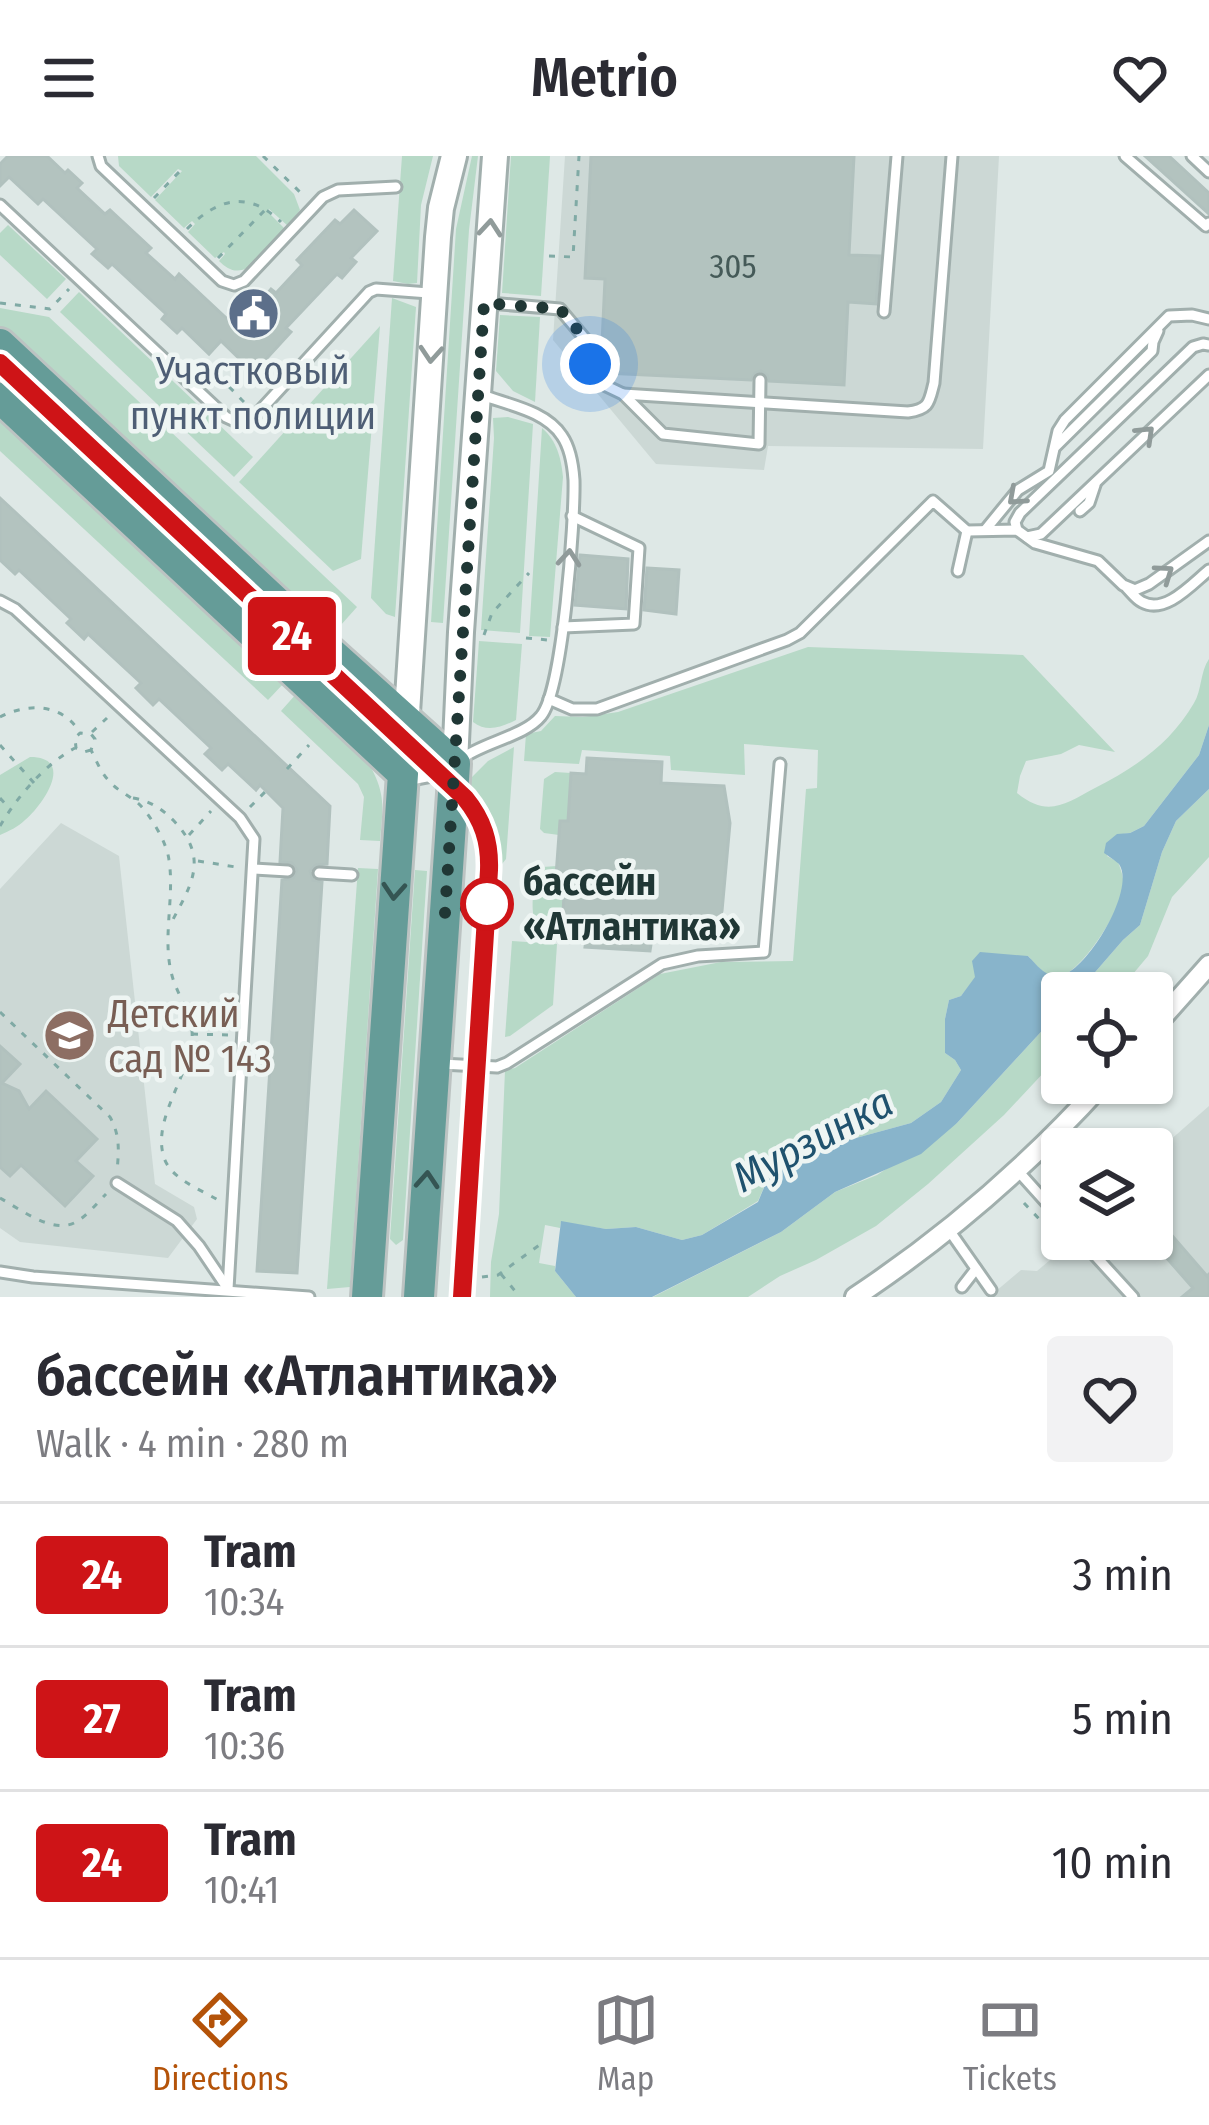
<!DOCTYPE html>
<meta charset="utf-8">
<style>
body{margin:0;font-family:"Fira Sans Condensed",sans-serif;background:#f2f2f3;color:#2b2b33;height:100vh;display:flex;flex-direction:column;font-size:45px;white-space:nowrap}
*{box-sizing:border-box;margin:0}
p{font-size:39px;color:#7c7c81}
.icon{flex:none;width:66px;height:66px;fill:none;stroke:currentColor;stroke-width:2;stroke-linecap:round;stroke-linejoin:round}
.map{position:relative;height:1141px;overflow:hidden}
.sheet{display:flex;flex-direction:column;background:#fff;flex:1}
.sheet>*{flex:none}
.badge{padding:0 24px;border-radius:9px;font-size:42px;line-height:78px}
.fabs{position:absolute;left:1041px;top:816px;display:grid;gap:24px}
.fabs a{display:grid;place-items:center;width:132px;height:132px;border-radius:12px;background:#fff;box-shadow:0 3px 9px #0004;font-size:60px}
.you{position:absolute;width:60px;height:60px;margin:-30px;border:9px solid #fff;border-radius:50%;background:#1a73e8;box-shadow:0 0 0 18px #1a73e833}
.map>.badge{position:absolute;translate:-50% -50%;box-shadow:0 0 0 6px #fff}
.round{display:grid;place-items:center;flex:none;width:126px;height:126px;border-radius:12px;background:#f2f2f3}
.headline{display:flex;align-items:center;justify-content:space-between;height:204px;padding:0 36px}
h1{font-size:57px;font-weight:600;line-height:90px}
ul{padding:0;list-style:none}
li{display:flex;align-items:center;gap:36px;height:144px;padding:0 36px;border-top:3px solid #e1e1e2}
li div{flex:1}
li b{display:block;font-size:45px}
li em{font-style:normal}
li .badge{min-width:132px;font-weight:700;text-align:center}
header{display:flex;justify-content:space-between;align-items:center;height:156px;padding:0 36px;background:#fff;font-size:54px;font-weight:600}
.dock{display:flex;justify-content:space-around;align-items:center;height:168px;border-top:3px solid #e1e1e2;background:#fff;font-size:33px;color:#7c7c81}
.dock a{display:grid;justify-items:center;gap:6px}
.dock .on{color:#b45309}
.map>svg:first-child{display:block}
</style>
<header><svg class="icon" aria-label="menu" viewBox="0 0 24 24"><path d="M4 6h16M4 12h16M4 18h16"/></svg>Metrio<svg class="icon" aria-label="heart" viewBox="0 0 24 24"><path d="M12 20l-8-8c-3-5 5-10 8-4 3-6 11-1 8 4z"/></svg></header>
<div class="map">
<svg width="1209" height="1141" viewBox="0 0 1209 1141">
<rect width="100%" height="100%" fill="#dee8e6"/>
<g fill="#ccd8d5">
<polygon points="565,0 999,0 983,293 768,290 764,314 656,308 553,184"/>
<polygon points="61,667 119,700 155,1028 194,1051 197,1063 168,1102 20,1086 0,1072 0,733"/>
<polygon points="1209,950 1209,1141 989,1141 1021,1114 1037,1115 1056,1099 1053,1094 1058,1090 1062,1094 1075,1083 1152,1083 1152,1000"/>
</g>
<g fill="#b7d9c7">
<path d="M 118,0 L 256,0 L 294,38 L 300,54 L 288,70 L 269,53 L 268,56 L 285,73 L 249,111 C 237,118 228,114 219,105 L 225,98 L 224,96 L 215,102 L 188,76 L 195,68 L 192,65 L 184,72 L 155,44 L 182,15 L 178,13 L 151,41 L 119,10 Z"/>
<polygon points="402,0 433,0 421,49 417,127 408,128 393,125"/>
<polygon points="472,0 478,0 469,74 443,467 431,466 456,73"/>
<polygon points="511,0 550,0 541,140 502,137"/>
<polygon points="8,69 66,123 47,143 0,99 0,77"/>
<polygon points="79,136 253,301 234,321 60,156"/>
<polygon points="392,142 416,151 395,461 386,458 371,442"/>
<polygon points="0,152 49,161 357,451 332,479 0,170"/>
<polygon points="500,159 540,161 535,246 513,235 496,215"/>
<polygon points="380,170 361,403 333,415 239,326"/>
<polygon points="0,260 285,526 268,544 0,295"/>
<polygon points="508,261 533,268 520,477 481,474 494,282 493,262"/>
<path d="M 542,272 C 557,285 561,302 563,321 L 550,481 L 529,480 Z"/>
<path d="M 479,485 L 522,488 L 516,564 C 502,571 487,577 473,566 Z"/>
<path d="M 808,491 L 1023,499 L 1115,596 L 1079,589 L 1061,598 L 1026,605 L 1020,620 L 1017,637 C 1048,662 1065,648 1095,632 C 1135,612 1171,587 1194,547 C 1202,534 1200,516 1209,503 L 1209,569 L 1199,599 L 1144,670 L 1130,677 L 1117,679 L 1107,700 L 1118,706 C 1123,719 1126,729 1121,742 C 1115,761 1079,820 1057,821 C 1044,821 1036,808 1028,800 L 975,816 L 976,821 L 961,840 L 949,844 L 945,863 L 945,897 L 955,904 L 961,914 L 941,946 L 911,967 L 845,985 L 792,1008 L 768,1022 L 758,1045 L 702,1079 L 682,1084 L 636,1071 L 606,1073 L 561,1066 L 560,1072 L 545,1069 L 539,1107 L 555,1110 L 555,1115 L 576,1141 L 490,1141 L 491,1106 L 499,1058 L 505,914 L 515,912 L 660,818 L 721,806 L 793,805 L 806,633 L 817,632 L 818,594 L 744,588 L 745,619 L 671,614 L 670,600 L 582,594 L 579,608 L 524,605 L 526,578 L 541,575 L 555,560 L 583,561 L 618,556 Z"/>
<path d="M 297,537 C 327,565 373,595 381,638 C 384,653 381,670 380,685 L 360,684 L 364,641 L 358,628 L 281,555 Z"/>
<path d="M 514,591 L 506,703 L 502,708 L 493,707 C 495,668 468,652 470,623 L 488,605 Z"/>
<path d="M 30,601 C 76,601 43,649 25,664 C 18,671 9,675 0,679 L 0,619 Z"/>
<polygon points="555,616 571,617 568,665 560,665 559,679 544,677 540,673 544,623"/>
<polygon points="1209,633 1209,701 1172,741 1148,800 1117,837 1077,837 1123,784 1140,769 1162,696 1176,665"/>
<path d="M 557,710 L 556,719 L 565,721 L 562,775 L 538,773 C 529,759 532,725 542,711 Z"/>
<polygon points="358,712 378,713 350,1131 327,1133"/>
<polygon points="415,714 427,715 403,1084 396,1089 390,1083"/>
<polygon points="512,785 557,788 553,849 510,880 505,881"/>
<polygon points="1062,853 1062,897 1004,959 928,1028 876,1070 816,1104 780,1120 748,1141 653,1141 781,1076 835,1036 877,1019 957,967"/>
</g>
<path fill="#88b4cb" d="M 1209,569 L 1209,633 L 1176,665 L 1162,696 L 1140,769 L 1123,784 L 1077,837 L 1062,837 L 1062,853 L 957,967 L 921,998 L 835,1036 L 781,1076 L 652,1141 L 576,1141 L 555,1115 L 561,1065 L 606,1073 L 636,1071 L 682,1084 L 702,1079 L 758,1046 L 768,1022 L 792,1008 L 845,985 L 911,967 L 941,946 L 961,914 L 955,904 L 945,897 L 945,863 L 949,844 L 961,840 L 975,821 L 972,805 L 980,796 L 1028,800 C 1037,809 1045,821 1059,820 C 1084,819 1137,734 1119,708 C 1118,707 1106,698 1104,697 L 1106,687 L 1117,678 L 1130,677 L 1144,670 L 1199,599 Z"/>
<g fill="#b3c3bf" stroke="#b1c1be" stroke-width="3">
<polygon points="8,0 47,0 65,17 68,14 82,27 77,32 105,58 110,54 151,92 146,97 175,123 179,118 238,173 271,133 276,137 302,109 297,104 335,64 340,68 354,54 377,75 351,102 356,106 342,122 337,118 286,172 291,176 256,214 252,210 249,212 221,185 209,198 182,172 177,177 162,163 166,158 112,108 108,112 92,98 97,93 43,43 38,48 9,21 0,30 0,8"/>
<polygon points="591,0 854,0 849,99 880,100 876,148 848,146 844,229 769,225 767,219 761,215 755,217 751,224 605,217 601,209 605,123 585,122"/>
<polygon points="1145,0 1169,0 1209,37 1209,58"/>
<polygon points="0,342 330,650 327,708 316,709 310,715 313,724 322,726 297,1117 257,1115 282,724 293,722 297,714 292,707 280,706 283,652 260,629 256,634 228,608 222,614 205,598 211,592 159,543 153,549 136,532 141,527 88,478 84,483 67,467 71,463 19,414 15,418 0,404"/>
<polygon points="580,399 628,403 626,453 575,449"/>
<polygon points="647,412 679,414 676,458 644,454"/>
<polygon points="587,602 662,606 661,627 724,630 730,667 722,755 712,784 652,782 650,795 585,791 587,777 562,775 565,721 556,720 560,665 568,665 571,617 586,618"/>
<polygon points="0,890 20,908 2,927 19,935 29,953 46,935 97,983 76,1005 93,1020 65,1050 21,1009 10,1020 0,1011"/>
<polygon points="1162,1068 1207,1120 1209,1118 1209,1141 1182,1141 1193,1132 1150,1083 1152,1076"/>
</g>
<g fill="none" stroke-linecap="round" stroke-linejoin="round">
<defs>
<g id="service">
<polyline points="98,0 101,10 222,125 234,129 244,125 323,41 338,34 396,31"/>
<polyline points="1125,0 1206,70 1209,67"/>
<polyline points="1192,0 1209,16"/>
<polyline points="0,49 226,261 239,267 257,258 369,136 376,133 429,137"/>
<polyline points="489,147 560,153 586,184 590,208 600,227 623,238 663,278 759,288 760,224"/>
<polyline points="884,156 897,0"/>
<path d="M 623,238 L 908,256 C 930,253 929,246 934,227 L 952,0"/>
<polyline points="1056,290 1152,195 1153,186 1158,175"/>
<polyline points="1080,355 1089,347 1095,329"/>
<polyline points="986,373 1018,334 1049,315 1058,275 1065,264 1169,160 1192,159 1209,163"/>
<polyline points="1017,374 1015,366 1020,357 1193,191 1203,188 1209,189"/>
<polyline points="1027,381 1041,378 1209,219"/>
<polyline points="958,415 967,375"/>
<path d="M 1127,432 C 1132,437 1136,443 1142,446 C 1165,459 1192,428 1209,414"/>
<polyline points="0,445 15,453 240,662 254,683 228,1133"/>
<polyline points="563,471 634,468 639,392 572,360"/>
<polyline points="549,543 572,553 597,553 787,484 800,477 933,345 967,375 1017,374 1035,387 1098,405 1123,429 1135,434 1149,428 1209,385"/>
<path d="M 461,603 C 484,586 525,580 541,560 C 563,534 575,364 574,324 C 573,310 571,293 562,280 C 546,255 509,249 482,239"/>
<polyline points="253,713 288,715"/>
<polyline points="319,717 352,719"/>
<polyline points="442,908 497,911 507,907 662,808 698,800 764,796 780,608"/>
<polyline points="1018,1015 1062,1064"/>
<polyline points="117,1027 177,1065 199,1090 228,1133"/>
<polyline points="949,1074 991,1134"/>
<polyline points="1080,1083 1133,1141"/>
<polyline points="0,1116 33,1121 309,1141"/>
<polyline points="962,1131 976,1113"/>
</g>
<g id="minor">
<polyline points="1152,873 1209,809"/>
<path d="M 855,1141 C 947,1080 1029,1009 1103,927"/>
</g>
<polyline id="tertiary" points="454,0 441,52 438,81 403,618 455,608 461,476 495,0"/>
<g id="primary">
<polyline points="0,188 327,493 455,608 419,1141"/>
<polyline points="0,242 403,618 367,1141"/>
</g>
</defs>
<use href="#service" stroke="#a1afad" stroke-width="15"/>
<use href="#minor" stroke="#a1afad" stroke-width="24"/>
<use href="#tertiary" stroke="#a1afad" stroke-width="30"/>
<use href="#primary" stroke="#bcc3c2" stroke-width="36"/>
<g stroke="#80aaa5" stroke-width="3" stroke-dasharray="6 9" stroke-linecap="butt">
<polyline points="263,0 305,41"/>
<polyline points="154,42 181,14"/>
<path d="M 187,73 C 218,42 248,34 281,66"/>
<polyline points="549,100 573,101 579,0"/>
<polyline points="218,102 266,53"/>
<polyline points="0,147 50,153 69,133"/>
<path d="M 202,221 C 221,217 234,237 247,249"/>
<polyline points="484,479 492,457 529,417"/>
<polyline points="526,482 548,484"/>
<path d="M 0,561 C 27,547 61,547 79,575"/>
<polyline points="92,576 107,562"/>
<polyline points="0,589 34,627"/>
<path d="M 91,594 L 84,596 L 76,592 L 75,582 L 80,577 L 91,578 L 95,583 L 91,594 C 97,606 101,617 110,626 C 118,635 130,640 139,648 C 151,660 167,687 169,704 C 175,743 161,785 173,823 C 180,844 194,861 192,884 C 188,920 154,962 163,998 C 168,1022 198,1032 218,1044"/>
<polyline points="287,613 309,589"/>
<polyline points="0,642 10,653"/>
<path d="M 133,642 C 150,645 161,652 174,665 C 210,703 191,729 170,769"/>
<polyline points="250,651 266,635"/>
<path d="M 0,670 C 17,641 45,608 75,592"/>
<polyline points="189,679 211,655"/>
<polyline points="198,705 236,711"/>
<polyline points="497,732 498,714"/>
<path d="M 0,856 L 110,961 C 120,979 119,994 117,1015"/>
<polyline points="192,878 231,879"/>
<path d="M 0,1042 C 20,1053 53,1079 76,1066 C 87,1060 97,1047 106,1038"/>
<polyline points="1024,1047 1060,1085 1046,1098"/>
<polyline points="501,1118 520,1141"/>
<polyline points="482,1121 498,1119 542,1087"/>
</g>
<use href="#service" stroke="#fff" stroke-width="9"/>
<use href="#minor" stroke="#fff" stroke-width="18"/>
<use href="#tertiary" stroke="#fff" stroke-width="24"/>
<use href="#primary" stroke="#659c98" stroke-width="30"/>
<path stroke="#5a7371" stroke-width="3" d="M 0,207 L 454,631 C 479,655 490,679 489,714 L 462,1141"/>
</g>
<defs><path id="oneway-chevron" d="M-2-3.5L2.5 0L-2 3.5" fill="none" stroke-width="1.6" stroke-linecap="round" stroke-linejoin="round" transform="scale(3)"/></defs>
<g stroke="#909b9a">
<use href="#oneway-chevron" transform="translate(490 72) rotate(-85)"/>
<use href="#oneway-chevron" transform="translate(431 198) rotate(94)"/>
<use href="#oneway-chevron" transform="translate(1146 278) rotate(-44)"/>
<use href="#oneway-chevron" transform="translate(1016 341) rotate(138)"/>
<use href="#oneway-chevron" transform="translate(569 402) rotate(-85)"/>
<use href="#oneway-chevron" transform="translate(1165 417) rotate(-35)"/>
</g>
<g stroke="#355553">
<use href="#oneway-chevron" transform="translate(394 735) rotate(94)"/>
<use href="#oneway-chevron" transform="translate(427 1024) rotate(-86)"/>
</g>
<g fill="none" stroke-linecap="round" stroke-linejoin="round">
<defs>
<path id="line" d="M 0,207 L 465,642 C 483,664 490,686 489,714 L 462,1141"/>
</defs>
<use href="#line" stroke="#fff" stroke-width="27"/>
<use href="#line" stroke="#ce1417" stroke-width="18"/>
<polyline stroke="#203735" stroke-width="12" stroke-dasharray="0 21.6" points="487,748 445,757 484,147 560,153 586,184 590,208"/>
</g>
<defs>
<symbol id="civic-disc" viewBox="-11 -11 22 22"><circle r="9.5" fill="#5c6f8a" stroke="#eef5f3"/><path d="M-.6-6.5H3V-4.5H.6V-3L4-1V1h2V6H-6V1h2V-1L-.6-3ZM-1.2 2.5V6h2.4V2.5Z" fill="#fff"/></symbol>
<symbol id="school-disc" viewBox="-11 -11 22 22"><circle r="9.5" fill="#8d6e63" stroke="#eef5f3"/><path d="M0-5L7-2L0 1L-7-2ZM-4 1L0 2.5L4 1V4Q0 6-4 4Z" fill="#fff"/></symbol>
</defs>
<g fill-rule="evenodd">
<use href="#civic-disc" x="224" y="128" width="59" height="59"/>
<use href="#school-disc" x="40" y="850" width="59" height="59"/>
</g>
<circle fill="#fff" stroke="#ce1417" stroke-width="6" cx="487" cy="748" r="24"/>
<g text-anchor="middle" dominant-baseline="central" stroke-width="9" stroke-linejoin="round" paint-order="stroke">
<g font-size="33" fill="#455a58">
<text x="733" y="111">305</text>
</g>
<g font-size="39" fill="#4e5e75" stroke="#eef5f3">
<text x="253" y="215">Участковый<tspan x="253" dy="45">пункт полиции</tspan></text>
</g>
<g font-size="39" font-weight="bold" fill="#203735" stroke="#eef5f3" text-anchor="start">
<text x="523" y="726">бассейн<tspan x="523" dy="45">«Атлантика»</tspan></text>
</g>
<g font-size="39" fill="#785e54" stroke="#eef5f3" text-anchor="start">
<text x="108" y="858">Детский<tspan x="108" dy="45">сад № 143</tspan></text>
</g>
<g font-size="42" font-style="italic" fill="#1f526e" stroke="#eef5f3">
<text transform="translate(813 984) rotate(-28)">Мурзинка</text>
</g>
</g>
</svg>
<div class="fabs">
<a><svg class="icon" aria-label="locate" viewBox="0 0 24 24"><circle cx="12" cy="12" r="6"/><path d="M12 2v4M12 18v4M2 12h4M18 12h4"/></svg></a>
<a><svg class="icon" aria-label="layers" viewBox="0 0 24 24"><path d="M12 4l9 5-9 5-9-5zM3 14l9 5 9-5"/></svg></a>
</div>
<div class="you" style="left:590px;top:208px"></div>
<b class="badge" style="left:292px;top:480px;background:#ce1417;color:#fff">24</b>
</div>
<section class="sheet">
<div class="headline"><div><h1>бассейн «Атлантика»</h1><p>Walk · 4 min · 280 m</p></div><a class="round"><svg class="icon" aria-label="heart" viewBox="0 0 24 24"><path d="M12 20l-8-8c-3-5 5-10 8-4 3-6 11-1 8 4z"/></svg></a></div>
<ul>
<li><span class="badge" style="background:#ce1417;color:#fff">24</span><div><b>Tram</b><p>10:34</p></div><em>3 min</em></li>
<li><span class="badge" style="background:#ce1417;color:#fff">27</span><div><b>Tram</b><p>10:36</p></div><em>5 min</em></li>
<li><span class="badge" style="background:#ce1417;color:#fff">24</span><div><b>Tram</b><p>10:41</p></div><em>10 min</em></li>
</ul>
</section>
<nav class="dock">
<a class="on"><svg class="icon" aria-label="directions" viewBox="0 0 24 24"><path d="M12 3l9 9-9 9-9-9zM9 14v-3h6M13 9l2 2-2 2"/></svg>Directions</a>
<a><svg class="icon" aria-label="map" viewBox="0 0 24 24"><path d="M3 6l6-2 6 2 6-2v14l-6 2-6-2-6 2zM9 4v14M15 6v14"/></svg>Map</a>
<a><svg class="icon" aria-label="tickets" viewBox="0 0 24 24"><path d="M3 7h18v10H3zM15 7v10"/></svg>Tickets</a>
</nav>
